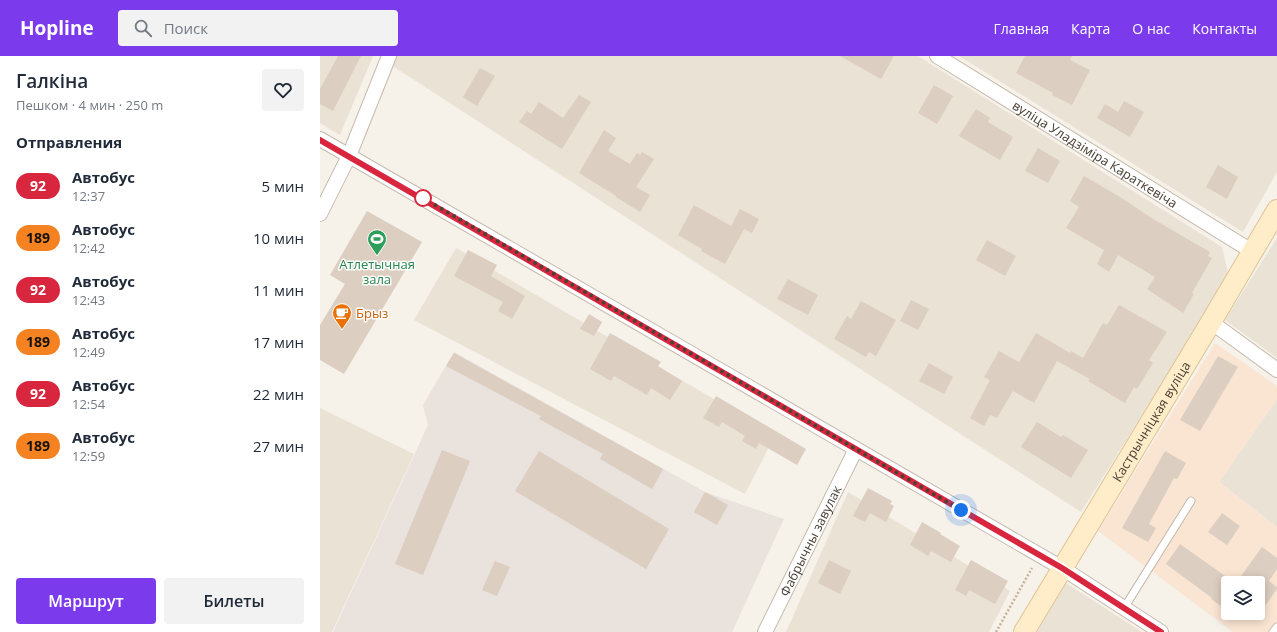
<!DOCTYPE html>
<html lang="ru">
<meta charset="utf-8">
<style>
body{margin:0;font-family:"Open Sans",sans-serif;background:#f2f2f3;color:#1f2937;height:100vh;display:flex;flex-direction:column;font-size:15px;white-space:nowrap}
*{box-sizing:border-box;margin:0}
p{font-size:13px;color:#747a83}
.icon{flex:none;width:22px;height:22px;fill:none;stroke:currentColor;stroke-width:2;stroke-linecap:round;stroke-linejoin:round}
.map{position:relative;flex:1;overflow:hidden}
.details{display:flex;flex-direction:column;background:#fff;width:320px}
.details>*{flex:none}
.badge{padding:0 8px;border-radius:13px;font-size:14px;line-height:26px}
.buttons{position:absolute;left:901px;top:520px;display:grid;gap:8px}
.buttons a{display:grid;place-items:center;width:44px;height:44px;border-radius:4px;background:#fff;box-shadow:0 2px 10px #0003;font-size:20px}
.you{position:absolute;width:20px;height:20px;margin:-10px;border:3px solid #fff;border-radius:50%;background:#1a73e8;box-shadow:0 0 0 6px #1a73e833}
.map>.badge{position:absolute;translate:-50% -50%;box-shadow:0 0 0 2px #fff}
h2{padding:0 16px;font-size:15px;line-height:36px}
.round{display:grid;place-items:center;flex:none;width:42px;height:42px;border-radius:4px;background:#f2f2f3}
.headline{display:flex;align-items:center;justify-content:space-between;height:68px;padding:0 16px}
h1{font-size:19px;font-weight:600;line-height:30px}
.cta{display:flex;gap:8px;margin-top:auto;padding:8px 16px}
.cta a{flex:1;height:46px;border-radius:4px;background:#7c3aed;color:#fff;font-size:16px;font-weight:600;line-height:46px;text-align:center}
.cta a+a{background:#f2f2f3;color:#1f2937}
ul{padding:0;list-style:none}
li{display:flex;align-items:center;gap:12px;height:52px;padding:0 16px}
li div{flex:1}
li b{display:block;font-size:15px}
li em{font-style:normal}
li .badge{min-width:44px;font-weight:700;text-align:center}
header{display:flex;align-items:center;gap:24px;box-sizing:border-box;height:56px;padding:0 20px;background:#7c3aed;color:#fff}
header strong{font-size:19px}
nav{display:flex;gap:22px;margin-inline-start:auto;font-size:14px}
.search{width:280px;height:36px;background:#f2f2f3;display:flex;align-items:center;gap:10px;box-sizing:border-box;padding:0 14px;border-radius:4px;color:#747a83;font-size:15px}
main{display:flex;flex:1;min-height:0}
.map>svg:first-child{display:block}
</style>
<header>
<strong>Hopline</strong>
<div class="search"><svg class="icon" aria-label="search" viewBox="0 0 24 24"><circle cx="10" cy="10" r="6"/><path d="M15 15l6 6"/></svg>Поиск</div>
<nav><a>Главная</a><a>Карта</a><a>О нас</a><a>Контакты</a></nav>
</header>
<main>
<section class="details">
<div class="headline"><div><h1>Галкіна</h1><p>Пешком · 4 мин · 250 m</p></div><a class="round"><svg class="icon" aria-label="heart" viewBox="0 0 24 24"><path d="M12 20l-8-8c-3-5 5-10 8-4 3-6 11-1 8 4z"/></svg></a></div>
<h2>Отправления</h2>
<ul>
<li><span class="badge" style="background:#d7263d;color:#fff">92</span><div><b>Автобус</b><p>12:37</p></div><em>5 мин</em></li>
<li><span class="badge" style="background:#f58220;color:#111">189</span><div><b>Автобус</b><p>12:42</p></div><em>10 мин</em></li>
<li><span class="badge" style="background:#d7263d;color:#fff">92</span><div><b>Автобус</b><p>12:43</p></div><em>11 мин</em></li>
<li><span class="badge" style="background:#f58220;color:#111">189</span><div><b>Автобус</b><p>12:49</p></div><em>17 мин</em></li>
<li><span class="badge" style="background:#d7263d;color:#fff">92</span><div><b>Автобус</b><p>12:54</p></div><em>22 мин</em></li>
<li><span class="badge" style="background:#f58220;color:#111">189</span><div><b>Автобус</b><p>12:59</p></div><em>27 мин</em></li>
</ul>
<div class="cta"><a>Маршрут</a><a>Билеты</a></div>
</section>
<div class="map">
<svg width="957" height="576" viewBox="0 0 957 576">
<rect width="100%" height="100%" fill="#f6f1e9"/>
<g fill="#ebe2d6">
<polygon points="0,0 53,0 20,79 0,67"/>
<polygon points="75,0 598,0 902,191 909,221 761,456 71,9"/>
<polygon points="639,0 957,0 957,116 923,176"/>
<polygon points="957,182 957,302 905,264"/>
<polygon points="136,192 455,379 425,438 94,264"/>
<polygon points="957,343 957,471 899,426"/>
<polygon points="0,352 94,398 12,576 0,576"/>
<polygon points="528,436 690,535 669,576 466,576"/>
<polygon points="746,527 822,576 717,576"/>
</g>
<path fill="#fae5d2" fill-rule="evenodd" d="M 895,287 L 957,330 L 957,343 L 899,426 L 957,471 L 957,576 L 913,576 L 778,475 ZM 908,527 L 938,527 L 938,557 L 908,557 Z"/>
<polygon fill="#e9e2dd" points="134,296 385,436 464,463 412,576 13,576 108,369 103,349"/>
<g fill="#dccec0">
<polygon points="18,0 41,0 13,55 0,48 0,33"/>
<polygon points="520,0 574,0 561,23"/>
<polygon points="705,0 752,0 750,4 770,14 752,49 732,39 733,37 696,17"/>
<polygon points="160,12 175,20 157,50 143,41"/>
<polygon points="614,29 633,40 617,68 598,57"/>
<polygon points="259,39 271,46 242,93 199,66 207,55 211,58 219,46 243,62"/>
<polygon points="804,45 824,56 810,81 777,62 785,48 798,56"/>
<polygon points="656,53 670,62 668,66 693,81 680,104 639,80"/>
<polygon points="284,74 296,82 288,95 310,108 317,97 320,99 322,96 334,103 316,131 330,139 320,156 296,141 296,140 259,117"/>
<polygon points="718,92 740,105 728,127 705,115"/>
<polygon points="898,109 918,121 907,143 886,131"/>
<polygon points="764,120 800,141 833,163 890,196 888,200 892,202 872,237 874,238 863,257 827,233 835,221 798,199 789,216 777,208 784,194 746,172 759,151 750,145"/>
<polygon points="374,149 411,170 420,153 439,163 432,177 424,173 405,208 381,195 382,193 358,179"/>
<polygon points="47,155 102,186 24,318 0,304 0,269 25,228 10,219"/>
<polygon points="667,184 696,200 685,220 656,204"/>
<polygon points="148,194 177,209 171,220 205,240 192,263 178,255 183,246 134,220"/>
<polygon points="468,223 498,239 488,259 457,243"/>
<polygon points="591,244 609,253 598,274 580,265"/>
<polygon points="541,245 576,264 556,300 549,296 546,301 514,283 527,260 531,263"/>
<polygon points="799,249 847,276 829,304 833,307 817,333 814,331 805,347 768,325 770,323 737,305 714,347 693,335 677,362 670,359 664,370 650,362 670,324 664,321 679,295 699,306 716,277 750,297 751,295 763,302 783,267 787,269"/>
<polygon points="269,258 282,266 274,280 260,273"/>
<polygon points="290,277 341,306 338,310 362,325 350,344 331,332 327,339 294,320 291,325 270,313"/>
<polygon points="134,297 343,413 332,433 280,403 283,398 219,363 221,360 126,310"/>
<polygon points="898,300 918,311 880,375 860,364"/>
<polygon points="609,307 633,321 624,338 599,325"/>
<polygon points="396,340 486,393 477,409 439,387 436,393 422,385 425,380 402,366 399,371 383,362"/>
<polygon points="717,366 741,381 743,379 768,394 751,422 701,391"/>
<polygon points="122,394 150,405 103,519 75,508"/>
<polygon points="219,395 349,473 326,513 195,435"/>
<polygon points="845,395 866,407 857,423 854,422 829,468 836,472 828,486 802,472"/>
<polygon points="548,432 572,445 570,448 574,450 566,466 550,457 545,466 533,460"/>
<polygon points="385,436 408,449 397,469 374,456"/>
<polygon points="902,457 920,470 907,489 888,476"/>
<polygon points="602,466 621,477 620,478 640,490 631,506 611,495 608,500 590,489"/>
<polygon points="860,488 908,522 908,555 891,543 892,542 846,508"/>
<polygon points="942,491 957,502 957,513 949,525 957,531 957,533 938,560 938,527 916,527"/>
<polygon points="509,504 531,515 520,538 498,527"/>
<polygon points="651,504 688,525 675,548 649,534 646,540 635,534"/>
<polygon points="175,505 190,511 177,540 162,534"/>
</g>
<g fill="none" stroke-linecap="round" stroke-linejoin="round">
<defs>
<g id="service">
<polyline points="804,552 871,445"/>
<polyline points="953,576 957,571"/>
</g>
<g id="minor">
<path id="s1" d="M 617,0 L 933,196"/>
<polyline points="0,83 742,512 841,576"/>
<polyline points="0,158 29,100 69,0"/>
<polyline points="891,266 957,314"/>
<path id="s2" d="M 445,576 L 536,393"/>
</g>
<g id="secondary">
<path id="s3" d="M 704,576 L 891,266 L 957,154"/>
</g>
</defs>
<use href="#service" stroke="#c6baad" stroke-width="9"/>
<use href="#minor" stroke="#c6baad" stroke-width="16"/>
<use href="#secondary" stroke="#dec495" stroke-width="22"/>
<polyline stroke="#c6b299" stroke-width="2.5" stroke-dasharray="2 2" stroke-linecap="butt" points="676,576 712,512"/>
<use href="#service" stroke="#fff" stroke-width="7"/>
<use href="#minor" stroke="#fff" stroke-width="14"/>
<use href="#secondary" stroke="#ffedca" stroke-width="20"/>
</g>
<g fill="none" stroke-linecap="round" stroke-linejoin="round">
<defs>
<polyline id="line" points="0,84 742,512 841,576"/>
</defs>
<use href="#line" stroke="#fff" stroke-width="9"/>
<use href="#line" stroke="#d7263d" stroke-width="6"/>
<polyline stroke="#4b4136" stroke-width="4" stroke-dasharray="0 7.2" points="103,142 641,454"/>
</g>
<defs>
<symbol id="stadium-pin" viewBox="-11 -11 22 30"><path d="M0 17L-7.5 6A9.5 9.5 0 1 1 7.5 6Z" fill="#2e9e5b" stroke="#fff"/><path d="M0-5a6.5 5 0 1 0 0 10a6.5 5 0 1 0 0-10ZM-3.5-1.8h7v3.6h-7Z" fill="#fff"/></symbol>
<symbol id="cafe-pin" viewBox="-11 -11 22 30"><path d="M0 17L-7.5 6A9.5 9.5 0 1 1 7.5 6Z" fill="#e8710a" stroke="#fff"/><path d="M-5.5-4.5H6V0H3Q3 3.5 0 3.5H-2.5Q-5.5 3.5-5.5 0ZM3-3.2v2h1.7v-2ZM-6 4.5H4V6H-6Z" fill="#fff"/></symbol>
</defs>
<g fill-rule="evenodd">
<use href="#stadium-pin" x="46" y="172" width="22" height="30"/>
<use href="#cafe-pin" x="11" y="246" width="22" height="30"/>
</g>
<circle fill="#fff" stroke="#d7263d" stroke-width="2" cx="103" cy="142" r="8"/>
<g text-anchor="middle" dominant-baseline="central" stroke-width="3" stroke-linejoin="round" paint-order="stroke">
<g font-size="13" fill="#4b4136" stroke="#fff">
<text stroke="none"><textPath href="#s1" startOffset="186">вуліца Уладзіміра Караткевіча</textPath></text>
<text stroke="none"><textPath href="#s3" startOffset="246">Кастрычніцкая вуліца</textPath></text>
<text stroke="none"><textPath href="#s2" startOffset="102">Фабрычны завулак</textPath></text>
</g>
<g font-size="13" fill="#27864d" stroke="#fff">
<text x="57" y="208">Атлетычная<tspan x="57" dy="15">зала</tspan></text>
</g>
<g font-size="13" fill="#c56008" stroke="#fff" text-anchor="start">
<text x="36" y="257">Брыз</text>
</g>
</g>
</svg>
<div class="buttons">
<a><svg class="icon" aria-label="layers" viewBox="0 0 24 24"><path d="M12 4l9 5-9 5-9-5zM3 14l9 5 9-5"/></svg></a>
</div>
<div class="you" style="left:641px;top:454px"></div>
</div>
</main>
